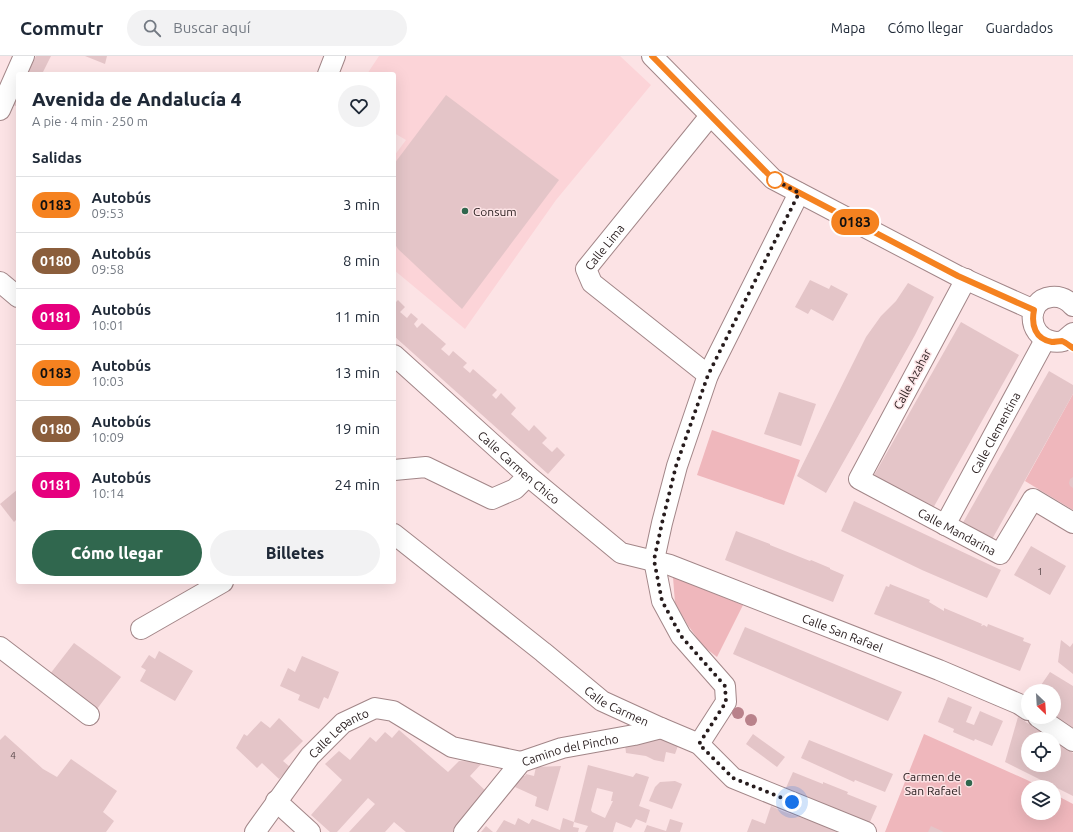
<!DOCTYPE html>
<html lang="es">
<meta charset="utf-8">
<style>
body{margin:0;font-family:Ubuntu,sans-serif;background:#f2f2f3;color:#1f2937;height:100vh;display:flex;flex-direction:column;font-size:15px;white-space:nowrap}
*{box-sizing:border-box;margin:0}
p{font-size:13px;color:#747a83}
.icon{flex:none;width:22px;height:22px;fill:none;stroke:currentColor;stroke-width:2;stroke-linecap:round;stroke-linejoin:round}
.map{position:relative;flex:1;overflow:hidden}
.side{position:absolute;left:16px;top:16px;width:380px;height:512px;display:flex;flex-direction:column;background:#fff;border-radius:4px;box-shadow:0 4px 16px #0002}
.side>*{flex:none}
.badge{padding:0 8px;border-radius:13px;font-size:14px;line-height:26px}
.needle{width:26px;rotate:155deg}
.tools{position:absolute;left:1021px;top:628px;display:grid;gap:8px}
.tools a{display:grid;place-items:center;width:40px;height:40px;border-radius:50%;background:#fff;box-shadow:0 4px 16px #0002;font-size:20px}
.you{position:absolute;width:20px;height:20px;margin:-10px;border:3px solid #fff;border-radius:50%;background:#1a73e8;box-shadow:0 0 0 6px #1a73e833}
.map>.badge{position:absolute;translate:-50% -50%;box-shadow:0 0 0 2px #fff}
h2{padding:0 16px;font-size:15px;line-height:36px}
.round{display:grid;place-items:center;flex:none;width:42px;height:42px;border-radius:21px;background:#f2f2f3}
.headline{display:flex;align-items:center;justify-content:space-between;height:68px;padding:0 16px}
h1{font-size:19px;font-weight:800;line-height:30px}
.primary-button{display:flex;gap:8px;margin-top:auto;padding:8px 16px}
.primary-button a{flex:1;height:46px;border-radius:24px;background:#30674e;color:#fff;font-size:16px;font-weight:800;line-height:46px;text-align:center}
.primary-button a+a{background:#f2f2f3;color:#1f2937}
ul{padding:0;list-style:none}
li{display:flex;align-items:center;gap:12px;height:56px;padding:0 16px;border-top:1px solid #e0e1e3}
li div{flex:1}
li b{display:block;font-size:15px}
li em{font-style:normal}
li .badge{min-width:44px;font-weight:700;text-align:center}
header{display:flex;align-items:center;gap:24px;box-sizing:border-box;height:56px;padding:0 20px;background:#fff;border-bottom:1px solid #e0e1e3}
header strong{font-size:19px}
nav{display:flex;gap:22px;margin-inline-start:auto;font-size:14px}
.search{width:280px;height:36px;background:#f2f2f3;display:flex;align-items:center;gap:10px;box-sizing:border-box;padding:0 14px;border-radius:22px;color:#747a83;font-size:15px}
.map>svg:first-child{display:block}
</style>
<header>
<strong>Commutr</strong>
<div class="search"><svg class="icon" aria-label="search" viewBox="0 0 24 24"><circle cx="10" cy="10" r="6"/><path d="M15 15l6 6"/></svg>Buscar aquí</div>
<nav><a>Mapa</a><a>Cómo llegar</a><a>Guardados</a></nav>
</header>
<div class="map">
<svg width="1073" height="776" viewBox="0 0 1073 776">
<rect width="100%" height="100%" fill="#fce3e5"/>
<polygon fill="#fcd4d8" points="379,0 620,0 651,29 556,144 465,273 394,214 394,100 406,84 394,77 394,18 367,18"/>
<g fill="#efb7bc">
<polygon points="1073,338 1073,454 1025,425"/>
<polygon points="712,374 800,404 784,449 697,419"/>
<polygon points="673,521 743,549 717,601 703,590 687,568 675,547"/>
<polygon points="924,678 1027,724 1041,731 1028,731 1028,757 1054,757 1054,738 1073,748 1073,776 885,776"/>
</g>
<g fill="#e4c5c8" fill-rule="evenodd">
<polygon points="36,0 51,0 42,18 27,18"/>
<polygon points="85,0 107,0 105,8"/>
<polygon points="18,35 18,51 11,48"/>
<polygon points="446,39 559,124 462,253 398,193 394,187 394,108"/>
<polygon points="810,224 829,233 831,229 848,238 833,265 811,253 808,258 795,251"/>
<polygon points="908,227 934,241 915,279 826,437 797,420 866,281 881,260 896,245"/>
<polygon points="398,244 405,251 400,256 407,262 411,257 418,263 414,268 417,272 422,267 446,288 441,293 449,300 453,295 467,307 463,311 470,317 473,313 497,334 492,339 496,343 501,337 516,352 511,358 529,375 534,369 547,382 542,387 552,396 557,391 565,399 548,418 394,280 394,248"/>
<polygon points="961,266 1019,299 932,454 873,421"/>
<polygon points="1049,315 1073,329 1073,338 990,487 961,470"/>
<polygon points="779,336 816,348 801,390 764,378"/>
<polygon points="1073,421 1073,432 1070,430 1069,427 1070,423"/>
<polygon points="18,433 18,462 14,466 0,448"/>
<polygon points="854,445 1001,514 987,542 922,514 841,475"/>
<polygon points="736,475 770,488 770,489 810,505 811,504 830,512 830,513 844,519 833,546 725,504"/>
<polygon points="1031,490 1066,510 1050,539 1014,519"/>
<polygon points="890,528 930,544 929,546 944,555 944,552 982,568 981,570 984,569 987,571 988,568 1024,582 1023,585 1031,588 1020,615 874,558 886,530 889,531"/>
<polygon points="745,571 902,636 888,665 733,598"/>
<polygon points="1061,584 1070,591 1073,587 1073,618 1058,606"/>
<polygon points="74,587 121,621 97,653 50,618"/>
<polygon points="159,595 193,615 175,645 140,625 146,614 141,611 149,599 155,603"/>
<polygon points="302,600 339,616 328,643 324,641 319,653 298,644 300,639 280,630 288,612 295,616"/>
<polygon points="1050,616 1073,630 1073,674 1054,661 1054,635 1037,635"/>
<polygon points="948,641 972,651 966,666 974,669 980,655 1003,665 992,690 975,683 974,685 953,676 954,673 938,666"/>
<polygon points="1018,661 1052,683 1028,683 1028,709 1054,709 1054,685 1073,697 1073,740 1005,706"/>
<polygon points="279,662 303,685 283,705 290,711 279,723 262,707 257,712 236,692 244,678 247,680 261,665 270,672"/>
<polygon points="399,674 448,716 459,705 483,706 470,720 489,738 455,776 406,776 394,766 385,776 349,776 375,748 368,742 337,776 330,776 311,759 342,724 325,708 339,695 350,704 370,681 376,686 385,676 392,682"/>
<polygon points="753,678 785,701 777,711 746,688"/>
<polygon points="5,679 43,713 57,721 71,703 117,735 103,756 114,765 106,776 0,776 0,684"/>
<polygon points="661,679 679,687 675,698 666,696 664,706 654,704 646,700 626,697 625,688"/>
<polygon points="809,684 893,718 885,736 855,724 854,726 801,702"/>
<path d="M 588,709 L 633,721 L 636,717 L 649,721 L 639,750 L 650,754 L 646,767 L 636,763 L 631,772 L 616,766 L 613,776 L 585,776 L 588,770 L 574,766 ZM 597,732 L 613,736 L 611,745 L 613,745 L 605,762 L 592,756 L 591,754 Z"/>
<polygon points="561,710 548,755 535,750 537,741 515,731 521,719 525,720 526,718 534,720 536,711"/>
<polygon points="793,716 823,728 823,726 848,736 847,738 877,750 869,768 785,734"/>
<polygon points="675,725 682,728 672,753 649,745 655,731 660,726"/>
<polygon points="771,750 782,755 842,776 747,776 752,763 765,768"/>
<polygon points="518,762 529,768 532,763 560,774 563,762 574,766 573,771 579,772 578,776 496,776 504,764 515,769"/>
<polygon points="670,763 683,767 680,776 644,776 647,769 666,775"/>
<polygon points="486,770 493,776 481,776"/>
<polygon points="931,770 944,776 928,776"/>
</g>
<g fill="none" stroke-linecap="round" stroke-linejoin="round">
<defs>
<g id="minor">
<polyline points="652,0 773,123 958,220 1034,254"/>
<polyline points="328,18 335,0"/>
<polyline points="0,54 24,0"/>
<path id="s1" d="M 966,223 L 859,423 L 1000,498 L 1033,443 L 1073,467"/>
<polyline points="0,226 18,241"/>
<path d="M 1073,250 C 1067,243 1060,240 1051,241 C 1026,244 1027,279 1051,285 C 1054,286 1060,286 1063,285 C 1066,283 1070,279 1073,277"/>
<path id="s2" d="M 394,299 L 528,420 L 621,497 L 670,509 L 939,614 L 1019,648 L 1028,654"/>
<path id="s3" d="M 708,319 L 592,227 L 586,213 L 710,60"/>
<polyline points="394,414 426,411 492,443 515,433 528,420"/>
<path id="s4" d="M 945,469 L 1045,284"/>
<path id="s5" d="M 394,478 L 543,596 L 602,645 L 661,672 L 699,688 L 733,722 L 866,776"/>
<polyline points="141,573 223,526"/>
<polyline points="0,591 89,659"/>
<polyline points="1038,661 1073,685"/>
<polyline points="699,688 726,646 725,630 681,580 662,545 654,504 662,467 677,410 708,319 799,137"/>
<polyline points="276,745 310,776"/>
<path id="s6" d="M 255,776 L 310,700 L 343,667 L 375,652 L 393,655 L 452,691 L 521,706"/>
<path id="s7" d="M 464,776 L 521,706 L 562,692 L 634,679 L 661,672"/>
</g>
</defs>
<use href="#minor" stroke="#a28688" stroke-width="22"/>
<use href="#minor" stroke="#fff" stroke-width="20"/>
</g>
<g fill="#b9828b">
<circle cx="738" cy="657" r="6"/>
<circle cx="751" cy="664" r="6"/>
</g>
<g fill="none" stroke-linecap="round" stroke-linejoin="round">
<defs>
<path id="line" d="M 652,0 L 773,123 L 958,220 L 1034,254 C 1031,269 1035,283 1052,286 C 1055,286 1059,285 1062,285 C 1065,286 1070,290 1073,292"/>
</defs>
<use href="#line" stroke="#fff" stroke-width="9"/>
<use href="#line" stroke="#f58220" stroke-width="6"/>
<polyline stroke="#271c1d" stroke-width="4" stroke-dasharray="0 7.2" points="775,124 773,123 799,137 708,319 676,410 662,467 654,504 662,545 681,580 725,630 726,646 699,688 733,722 792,746"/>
</g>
<circle fill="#fff" stroke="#f58220" stroke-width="2" cx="775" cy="124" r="8"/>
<g fill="#30674e" stroke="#fce3e5" stroke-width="1.5">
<circle cx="465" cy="155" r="4"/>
<circle cx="969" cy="727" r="4"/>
</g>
<g text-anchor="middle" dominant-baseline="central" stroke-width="3" stroke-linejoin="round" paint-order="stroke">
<g font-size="10" fill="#564648">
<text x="1040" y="515">1</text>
<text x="13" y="699">4</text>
</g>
<g font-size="12" fill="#271c1d" stroke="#fce3e5" text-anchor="start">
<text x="473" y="155">Consum</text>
<text x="961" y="720" text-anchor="end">Carmen de<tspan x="961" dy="14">San Rafael</tspan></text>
</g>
<g font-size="12" fill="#271c1d" stroke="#fce3e5">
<text stroke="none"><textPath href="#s3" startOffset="192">Calle Lima</textPath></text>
<text transform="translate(912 323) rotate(-62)">Calle Azahar</text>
<text stroke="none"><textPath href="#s4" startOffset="105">Calle Clementina</textPath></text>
<text stroke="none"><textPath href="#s2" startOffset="168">Calle Carmen Chico</textPath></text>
<text stroke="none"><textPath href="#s1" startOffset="338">Calle Mandarina</textPath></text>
<text stroke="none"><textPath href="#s2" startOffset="537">Calle San Rafael</textPath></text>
<text stroke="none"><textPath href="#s5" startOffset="282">Calle Carmen</textPath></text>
<text stroke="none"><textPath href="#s6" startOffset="131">Calle Lepanto</textPath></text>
<text stroke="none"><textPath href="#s7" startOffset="141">Camino del Pincho</textPath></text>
</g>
</g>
</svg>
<div class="tools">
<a><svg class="needle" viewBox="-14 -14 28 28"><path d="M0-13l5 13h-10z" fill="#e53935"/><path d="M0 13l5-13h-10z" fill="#747a83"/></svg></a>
<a><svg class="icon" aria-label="locate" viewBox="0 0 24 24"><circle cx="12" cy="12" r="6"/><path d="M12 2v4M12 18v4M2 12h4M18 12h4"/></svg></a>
<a><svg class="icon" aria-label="layers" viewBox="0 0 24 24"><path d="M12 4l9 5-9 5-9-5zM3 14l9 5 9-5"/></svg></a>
</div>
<div class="you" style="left:792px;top:746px"></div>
<b class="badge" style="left:855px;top:166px;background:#f58220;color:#111">0183</b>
<section class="side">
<div class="headline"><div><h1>Avenida de Andalucía 4</h1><p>A pie · 4 min · 250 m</p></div><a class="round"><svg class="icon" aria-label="heart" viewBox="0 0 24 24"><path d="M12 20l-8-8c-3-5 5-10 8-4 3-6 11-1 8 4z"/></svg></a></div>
<h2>Salidas</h2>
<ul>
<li><span class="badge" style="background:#f58220;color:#111">0183</span><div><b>Autobús</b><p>09:53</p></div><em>3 min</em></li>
<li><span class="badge" style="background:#8b5e3c;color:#fff">0180</span><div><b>Autobús</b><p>09:58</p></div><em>8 min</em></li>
<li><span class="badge" style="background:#e6007e;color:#fff">0181</span><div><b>Autobús</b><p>10:01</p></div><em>11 min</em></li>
<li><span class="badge" style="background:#f58220;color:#111">0183</span><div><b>Autobús</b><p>10:03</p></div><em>13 min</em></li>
<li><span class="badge" style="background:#8b5e3c;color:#fff">0180</span><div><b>Autobús</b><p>10:09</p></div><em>19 min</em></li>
<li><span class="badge" style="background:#e6007e;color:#fff">0181</span><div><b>Autobús</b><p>10:14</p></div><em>24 min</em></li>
</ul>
<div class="primary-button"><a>Cómo llegar</a><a>Billetes</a></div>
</section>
</div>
